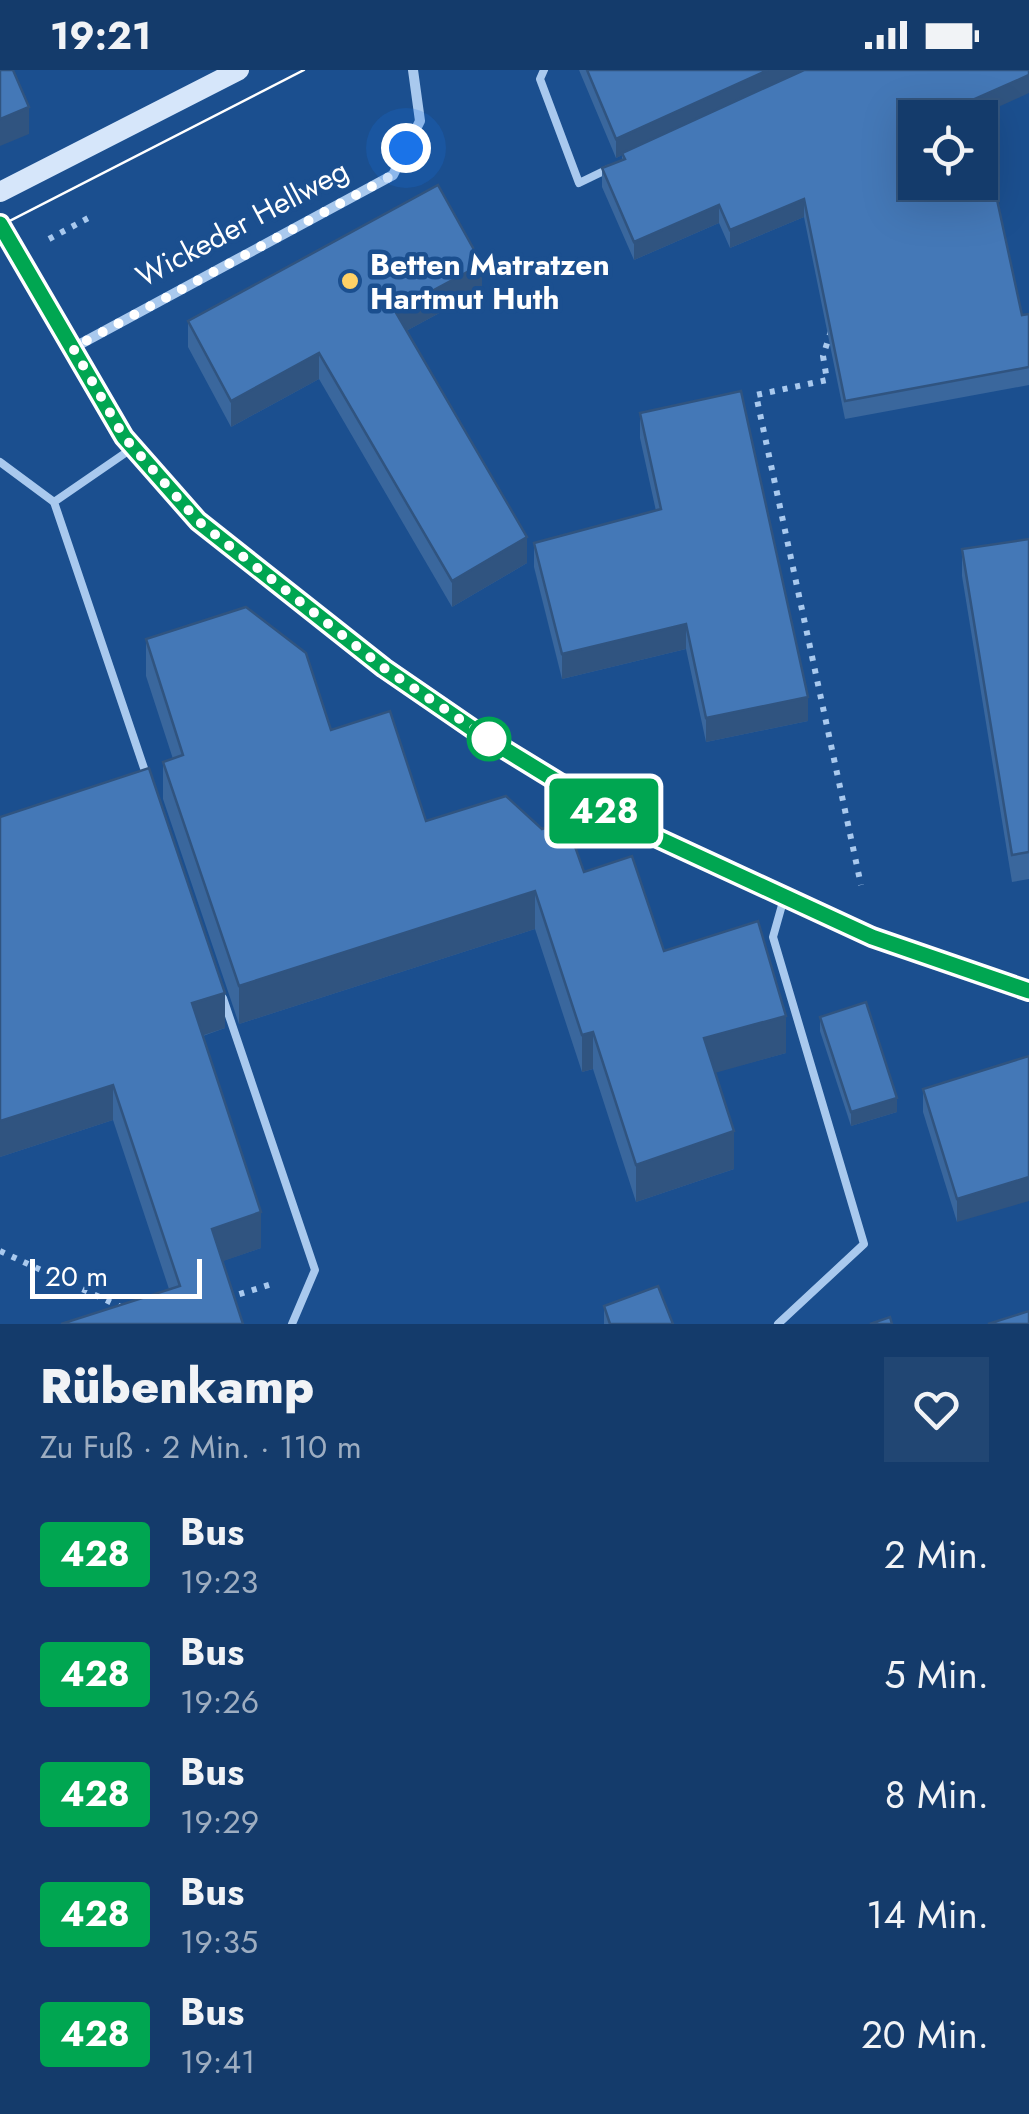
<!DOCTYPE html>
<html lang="de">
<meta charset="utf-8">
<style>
body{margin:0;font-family:Jost,sans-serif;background:#214673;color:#f1f3f6;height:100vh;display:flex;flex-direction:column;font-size:38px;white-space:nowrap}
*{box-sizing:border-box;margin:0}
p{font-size:32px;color:#9dadc1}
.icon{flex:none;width:55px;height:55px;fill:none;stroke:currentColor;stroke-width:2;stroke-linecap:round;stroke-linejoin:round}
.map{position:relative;height:1254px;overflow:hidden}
.sheet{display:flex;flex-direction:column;background:#143b6b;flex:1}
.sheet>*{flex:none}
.badge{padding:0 20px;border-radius:8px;font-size:35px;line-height:65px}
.fabs{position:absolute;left:898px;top:30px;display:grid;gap:20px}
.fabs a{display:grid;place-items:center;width:100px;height:100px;border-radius:0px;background:#143b6b;box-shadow:0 10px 40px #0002,0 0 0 2px #33557e;font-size:50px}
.scale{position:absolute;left:30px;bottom:25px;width:172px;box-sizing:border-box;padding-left:10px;border:5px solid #fff;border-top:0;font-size:28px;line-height:35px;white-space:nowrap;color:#fff;-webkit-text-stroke:8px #1b4f8f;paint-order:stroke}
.you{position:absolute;width:50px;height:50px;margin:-25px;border:8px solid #fff;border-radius:50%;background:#1a73e8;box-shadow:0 0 0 15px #1a73e833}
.map>.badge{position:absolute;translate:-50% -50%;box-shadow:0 0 0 5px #fff}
.round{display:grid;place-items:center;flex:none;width:105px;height:105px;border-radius:0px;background:#214673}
.overview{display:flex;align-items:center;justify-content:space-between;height:170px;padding:0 40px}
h1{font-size:48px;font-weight:800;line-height:75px}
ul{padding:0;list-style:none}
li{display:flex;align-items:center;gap:30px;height:120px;padding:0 40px}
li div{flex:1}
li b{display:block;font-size:38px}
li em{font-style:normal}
li .badge{min-width:110px;font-weight:700;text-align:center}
.status{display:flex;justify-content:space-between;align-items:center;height:70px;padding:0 50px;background:#143b6b;direction:ltr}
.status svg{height:28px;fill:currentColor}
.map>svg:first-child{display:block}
</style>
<div class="status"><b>19:21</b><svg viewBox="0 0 49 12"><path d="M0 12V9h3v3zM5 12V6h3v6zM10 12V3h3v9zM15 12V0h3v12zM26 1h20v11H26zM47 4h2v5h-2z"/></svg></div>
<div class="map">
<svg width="1029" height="1254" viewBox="0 0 1029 1254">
<rect width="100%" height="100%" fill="#1b4f8f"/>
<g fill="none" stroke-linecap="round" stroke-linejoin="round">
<g stroke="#a9c9ee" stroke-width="6" stroke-dasharray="5 8" stroke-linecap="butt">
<polyline points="49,169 92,146"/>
<polyline points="831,261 823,286 827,310 756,325 861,815"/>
<polyline points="0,1181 121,1237"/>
<polyline points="227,1228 272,1214"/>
</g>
<g stroke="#a9c9ee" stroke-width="8">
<polyline points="544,0 540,9 579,113 608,99"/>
<polyline points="134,377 54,432 147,707"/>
<polyline points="0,392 54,432"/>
<polyline points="223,928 315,1200 292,1254"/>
<polyline points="778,1254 864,1174 773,867 784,828"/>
</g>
<polyline stroke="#a9c9ee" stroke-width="10" points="73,278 393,105 420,51 413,0"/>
<polyline stroke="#a9c9ee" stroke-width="18" points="0,153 124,367 198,451 384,597 483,666 625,753 871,867 1029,921"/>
<polyline stroke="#d6e6fa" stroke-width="20" points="0,122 239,0"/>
<polyline stroke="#fff" stroke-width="2.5" points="0,156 304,0"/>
</g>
<g fill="#3a679d">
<polygon points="579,0 1029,0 915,48 1022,245 1029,244 1029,315 845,349 804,147 730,178 719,153 634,190 602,117 602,98 622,90 622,85 616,88"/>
<polygon points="482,220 406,261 527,493 452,537 319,309 231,357 188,277 188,251"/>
<polygon points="640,343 808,651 706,672 686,579 562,609 534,497 534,473 656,441 640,368"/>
<polygon points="1029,469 1029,809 1012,812 962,506 962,479"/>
<polygon points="146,569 331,660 426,751 584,802 664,881 786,983 715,1002 734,1099 636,1132 593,999 582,1002 535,859 239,954 163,729 163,692 173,689 146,606"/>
<polygon points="0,747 225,958 203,966 261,1178 222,1191 243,1254 169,1219 113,1050 0,1087"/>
<polygon points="820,947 897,1042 851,1056 820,961"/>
<polygon points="1029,986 957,1152 923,1042 923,1019"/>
<polygon points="604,1236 673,1254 604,1254"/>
</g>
<g fill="#305480">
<polygon points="768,0 808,0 616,88 616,69"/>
<polygon points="1029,5 1029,23 974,48 959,48 959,36"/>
<polygon points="29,37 29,64 0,76 0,49"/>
<polygon points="804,129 804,147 730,178 730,160"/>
<polygon points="719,135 719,153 634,190 634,172"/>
<polygon points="482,194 482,220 395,267 395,241"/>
<polygon points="319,283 319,309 231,357 231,331"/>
<polygon points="527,467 527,493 452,537 452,511"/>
<polygon points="686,554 686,579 562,609 562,584"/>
<polygon points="808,627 808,651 706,672 706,648"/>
<polygon points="535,821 535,859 239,954 239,916"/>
<polygon points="225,923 225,958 192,969 192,933"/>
<polygon points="786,946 786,983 704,1006 704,968"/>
<polygon points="593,962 593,999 582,1002 582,965"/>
<polygon points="113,1015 113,1050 0,1087 0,1051"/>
<polygon points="897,1028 897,1042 851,1056 851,1042"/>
<polygon points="734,1061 734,1099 636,1132 636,1095"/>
<polygon points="1029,1107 1029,1131 957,1152 957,1129"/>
<polygon points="261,1142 261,1178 212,1195 212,1159"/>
</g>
<g fill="#4478b7" stroke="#305480" stroke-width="2.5">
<polygon points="0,0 13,0 29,37 0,49"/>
<polygon points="587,0 768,0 616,69"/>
<polygon points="804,0 1029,0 1029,5 959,36 964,48 915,48 915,112 980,112 980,86 996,125 1022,245 1029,244 1029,297 845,331 804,129 730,160 719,135 634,172 602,98 625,89 622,83"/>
<polygon points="438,115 482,194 395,241 527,467 452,511 319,283 231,331 188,251"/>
<polygon points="741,321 808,627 706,648 686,554 562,584 534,473 661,439 640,343"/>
<polygon points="1029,469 1029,782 1012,785 962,479"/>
<polygon points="246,537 306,583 331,660 390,641 426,751 506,726 542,759 566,751 584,802 632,786 664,881 758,851 786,946 704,968 734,1061 636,1095 593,962 582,965 535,821 239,916 163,692 183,685 146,569"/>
<polygon points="149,698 225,923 192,933 261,1142 212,1159 243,1254 61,1254 180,1216 113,1015 0,1051 0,747"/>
<polygon points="866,932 897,1028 851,1042 820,947"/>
<polygon points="1029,986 1029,1107 957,1129 923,1019"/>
<polygon points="658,1216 673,1254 610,1254 604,1236"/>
<polygon points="1029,1241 1029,1254 988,1254"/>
<polygon points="890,1247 892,1254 870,1254"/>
</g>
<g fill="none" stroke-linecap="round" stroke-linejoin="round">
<defs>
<polyline id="line" points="0,154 124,367 198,451 384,598 483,666 625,753 872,867 1029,921"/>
</defs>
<use href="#line" stroke="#fff" stroke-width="22"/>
<use href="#line" stroke="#00a651" stroke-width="15"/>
<polyline stroke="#fff" stroke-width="10" stroke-dasharray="0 18" points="406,78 393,105 73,278 124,367 198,451 384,598 489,669"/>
</g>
<circle fill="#ffd166" stroke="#1b4f8f" stroke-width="4" cx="350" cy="211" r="10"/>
<circle fill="#fff" stroke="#00a651" stroke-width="5" cx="489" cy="669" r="20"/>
<g text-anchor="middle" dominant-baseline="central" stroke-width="9" stroke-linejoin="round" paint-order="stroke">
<g font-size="30" fill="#fff" stroke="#1b4f8f">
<text transform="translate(242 153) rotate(-28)">Wickeder Hellweg</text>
</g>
<g font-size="30" font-weight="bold" fill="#fff" stroke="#1b4f8f" text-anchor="start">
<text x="370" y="194">Betten Matratzen<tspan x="370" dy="34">Hartmut Huth</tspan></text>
</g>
</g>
</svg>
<div class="fabs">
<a><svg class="icon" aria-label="locate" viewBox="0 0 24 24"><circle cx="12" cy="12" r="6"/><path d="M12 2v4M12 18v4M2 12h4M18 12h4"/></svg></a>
</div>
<div class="scale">20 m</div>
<div class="you" style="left:406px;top:78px"></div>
<b class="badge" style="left:604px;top:741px;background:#00a651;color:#fff">428</b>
</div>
<section class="sheet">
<div class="overview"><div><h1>Rübenkamp</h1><p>Zu Fuß · 2 Min. · 110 m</p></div><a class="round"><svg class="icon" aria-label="heart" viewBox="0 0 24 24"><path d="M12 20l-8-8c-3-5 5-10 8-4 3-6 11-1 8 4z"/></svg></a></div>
<ul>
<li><span class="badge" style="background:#00a651;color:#fff">428</span><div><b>Bus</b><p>19:23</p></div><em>2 Min.</em></li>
<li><span class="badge" style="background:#00a651;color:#fff">428</span><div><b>Bus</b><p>19:26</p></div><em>5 Min.</em></li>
<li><span class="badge" style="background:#00a651;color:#fff">428</span><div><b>Bus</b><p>19:29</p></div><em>8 Min.</em></li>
<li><span class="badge" style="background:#00a651;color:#fff">428</span><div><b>Bus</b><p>19:35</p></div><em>14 Min.</em></li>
<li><span class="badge" style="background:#00a651;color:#fff">428</span><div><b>Bus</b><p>19:41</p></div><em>20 Min.</em></li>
</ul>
</section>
